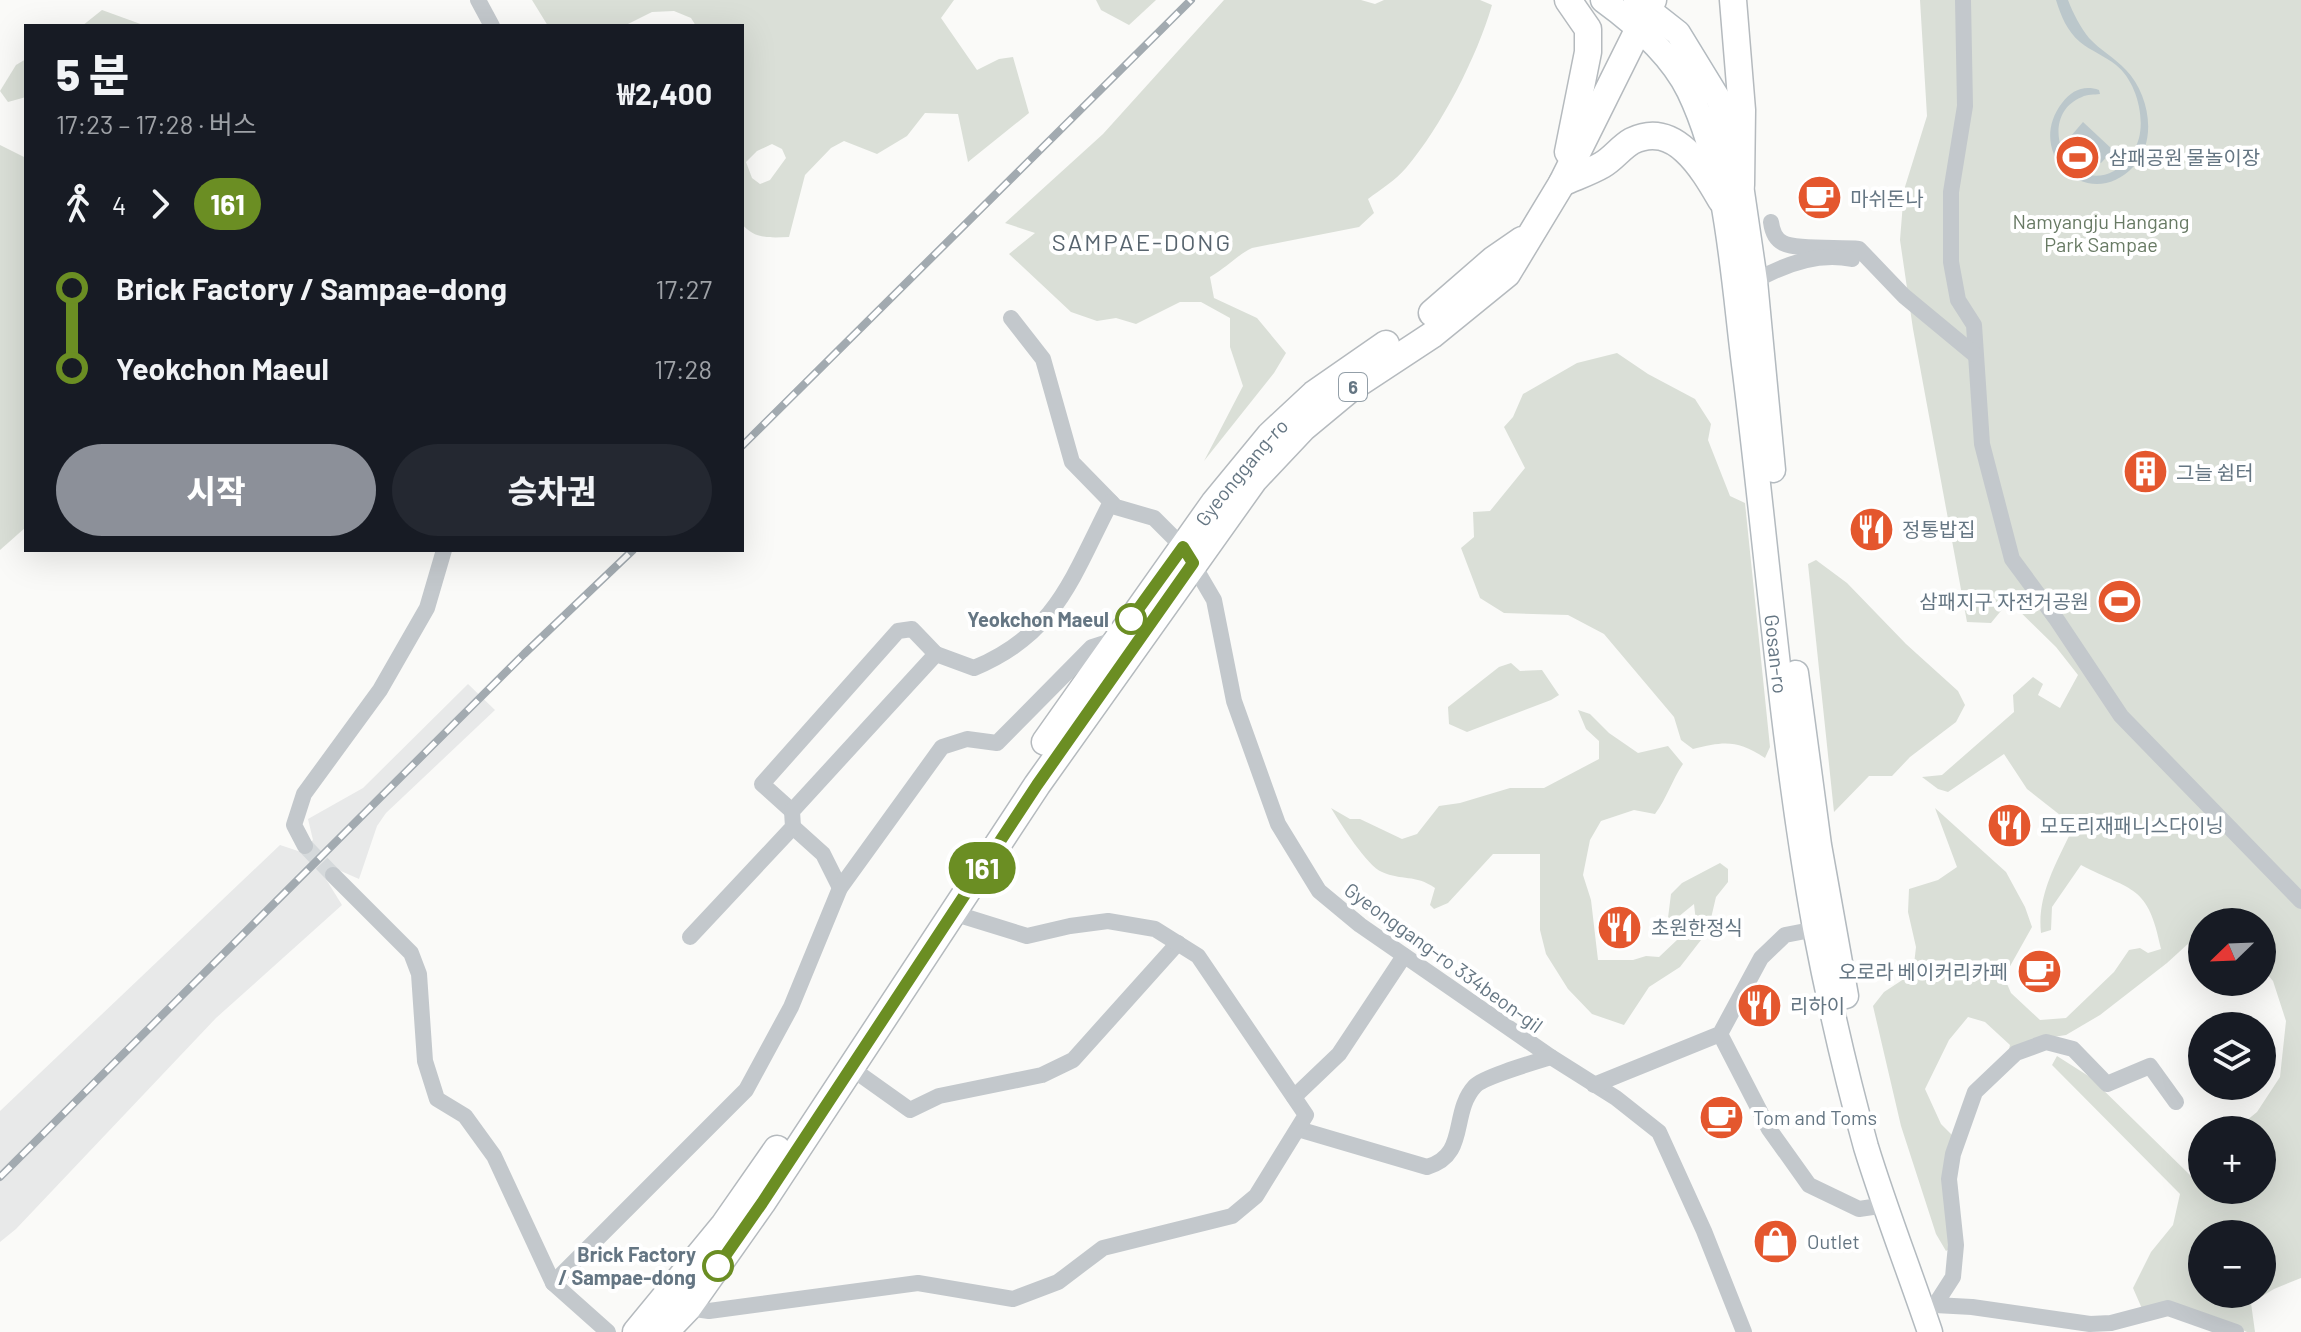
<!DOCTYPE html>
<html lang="ko">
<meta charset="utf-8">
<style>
body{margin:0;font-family:Barlow,"Noto Sans KR",sans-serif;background:#242831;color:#f1f3f6;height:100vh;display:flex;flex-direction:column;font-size:30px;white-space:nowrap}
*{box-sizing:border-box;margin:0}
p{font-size:26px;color:#9ea1a6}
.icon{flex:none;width:44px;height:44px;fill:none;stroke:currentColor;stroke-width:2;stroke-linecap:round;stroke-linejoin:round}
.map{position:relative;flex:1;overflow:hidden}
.side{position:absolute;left:24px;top:24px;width:720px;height:528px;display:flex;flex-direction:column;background:#171b24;border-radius:0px;box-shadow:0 8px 32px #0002}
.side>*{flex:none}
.badge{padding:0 16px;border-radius:26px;font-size:28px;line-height:52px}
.needle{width:52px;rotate:247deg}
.fabs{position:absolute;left:2188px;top:908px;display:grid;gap:16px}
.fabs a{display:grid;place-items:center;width:88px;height:88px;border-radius:50%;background:#171b24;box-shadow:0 8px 32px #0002;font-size:40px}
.map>.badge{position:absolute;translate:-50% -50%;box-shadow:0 0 0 4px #fff}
.legs{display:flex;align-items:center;gap:12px;height:88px;padding:0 32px;font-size:26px}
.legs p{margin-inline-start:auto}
.summary{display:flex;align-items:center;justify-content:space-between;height:136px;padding:0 32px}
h1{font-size:44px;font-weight:800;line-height:60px}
.primary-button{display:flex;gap:16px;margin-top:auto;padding:16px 32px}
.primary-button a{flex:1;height:92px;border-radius:48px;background:#8c9099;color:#fff;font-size:32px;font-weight:800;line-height:92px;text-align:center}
.primary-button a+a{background:#242831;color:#f1f3f6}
ul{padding:0 32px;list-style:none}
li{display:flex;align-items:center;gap:28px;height:80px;font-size:30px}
li i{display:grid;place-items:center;width:12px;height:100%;margin:0 10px;background:currentColor}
li i::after{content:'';width:20px;height:20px;margin:-10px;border:6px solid;border-radius:50%;background:#171b24}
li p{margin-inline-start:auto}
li:first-child i{background:linear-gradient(#0000 50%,currentColor 0)}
li:last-child i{background:linear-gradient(currentColor 50%,#0000 0)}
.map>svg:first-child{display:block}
</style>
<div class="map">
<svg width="2301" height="1332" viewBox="0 0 2301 1332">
<rect width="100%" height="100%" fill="#fafaf8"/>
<polygon fill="#e8e9e9" points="468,684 495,710 386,813 377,826 359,879 334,868 324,876 342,905 216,1018 16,1229 0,1242 0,1111 280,845 301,852 313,840 308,819 363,788"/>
<g fill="#dadfd7" fill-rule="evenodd">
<path d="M 532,0 L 954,0 L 941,18 L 977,70 L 999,59 L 1013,57 L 1029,113 L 968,162 L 958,114 L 925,113 L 907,136 L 877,154 L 844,141 L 831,148 L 805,175 L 789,237 C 770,238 754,239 742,224 L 742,26 L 696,26 L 691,18 L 674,11 L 652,12 L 624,26 L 548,26 ZM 772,144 L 782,149 L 786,158 L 770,180 L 760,184 L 752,178 L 746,162 L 757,151 Z"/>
<polygon points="1096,0 1156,0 1129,25 1101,10"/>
<path d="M 1224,0 L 1361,0 L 1375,4 L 1384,0 L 1480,0 L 1492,5 C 1477,57 1441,127 1406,168 C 1396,180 1381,189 1368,199 L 1374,213 L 1359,227 L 1252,248 C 1236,256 1226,268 1210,277 L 1214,298 L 1257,318 L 1286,353 L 1274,373 L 1204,461 L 1243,386 L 1230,347 L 1230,318 L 1201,302 L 1180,302 L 1136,324 L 1116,318 L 1097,321 L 1071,312 L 1009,254 L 1035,233 L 1005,223 L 1103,134 Z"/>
<path d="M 1920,0 L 2301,0 L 2301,1278 L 2274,1289 L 2251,1303 L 2255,1332 L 2247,1332 L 2218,1318 L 2143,1311 L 2133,1288 L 2151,1252 L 2173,1225 L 2180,1194 L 2052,1065 L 2057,1056 L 2090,1077 L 2191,1176 L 2202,1166 L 2202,1190 L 2262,1190 L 2262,1130 L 2235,1130 L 2257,1112 L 2280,1077 L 2286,1021 L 2273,981 L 2262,968 L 2262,922 L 2202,922 L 2202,931 L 2167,963 L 2100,1015 L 2066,1035 L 2034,1040 L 2008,1054 L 2010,1045 L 1985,1022 L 1968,1017 L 1949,1040 L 1925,1089 L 1941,1124 L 1955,1138 L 1952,1247 L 1946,1251 L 1936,1234 L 1901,1126 L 1873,1006 L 1884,992 L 1913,973 L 1916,947 L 1908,912 L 1909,889 L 1938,880 L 1957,867 L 1935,808 L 2006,872 L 2025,907 L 2032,927 L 2004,977 L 2011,993 L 2040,1020 L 2066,1018 L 2114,972 L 2129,950 L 2140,948 L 2148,953 L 2161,949 C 2148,884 2133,892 2081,865 L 2052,907 L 2051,930 L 2041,933 C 2037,898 2054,867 2069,836 L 2060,815 L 2027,789 L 2004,754 L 1948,792 L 1938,789 L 1922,777 L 1942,775 L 2014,712 L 2013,695 L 2033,677 L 2043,684 L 2038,695 L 2060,708 L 2078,675 L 2056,647 L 2009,601 L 1991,623 L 1967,622 L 1913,329 L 1900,240 L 1904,190 L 1927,116 ZM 2202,1234 L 2262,1234 L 2262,1294 L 2202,1294 Z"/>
<polygon points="102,10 146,26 82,26"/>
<polygon points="26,59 26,97 8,102 0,91 16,65"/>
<polygon points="0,145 26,158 26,527 0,550"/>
<path d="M 1617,353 L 1648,374 L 1695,399 L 1711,424 L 1708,440 L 1730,496 L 1745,503 L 1770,747 L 1765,758 C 1737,740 1725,741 1693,749 L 1681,740 L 1674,717 L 1604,634 L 1568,615 L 1504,613 L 1480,598 L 1461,548 L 1474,537 L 1473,512 L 1490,511 L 1525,468 L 1504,427 L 1513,417 L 1523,394 L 1577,363 Z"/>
<polygon points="1816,560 1847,583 1906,644 1958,691 1965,705 1956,722 1910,757 1892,776 1869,776 1834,812 1808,564"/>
<polygon points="1511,663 1520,671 1542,670 1559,695 1551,700 1467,732 1449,724 1448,707 1499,667"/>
<path d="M 1578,710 L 1590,714 L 1609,733 L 1638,753 L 1668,746 L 1683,764 C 1672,780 1667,798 1655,814 L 1634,810 L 1601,821 L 1590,840 L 1583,875 L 1591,900 L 1598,960 L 1633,960 L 1646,956 L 1659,957 L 1696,922 L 1694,904 L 1667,926 L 1671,894 L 1682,883 L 1720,863 L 1728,869 L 1728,882 L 1716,897 L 1708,931 L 1680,967 L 1649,987 L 1624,1025 L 1592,1014 L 1568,989 L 1546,954 L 1540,930 L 1540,854 L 1493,854 L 1448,903 L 1434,909 L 1430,905 L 1435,888 C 1415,874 1402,881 1382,872 C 1367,866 1340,823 1331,808 L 1350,819 L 1360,819 L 1402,839 L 1417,834 L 1439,806 L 1460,803 L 1510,788 L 1544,788 L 1599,759 L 1599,741 L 1586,729 Z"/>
</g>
<g fill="#bbc7cb">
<path d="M 2056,0 L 2068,0 C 2073,13 2080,27 2089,38 C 2100,50 2115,58 2126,70 C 2149,94 2158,140 2134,166 C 2089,215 2023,154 2062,103 C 2072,90 2084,85 2099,90 L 2100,94 C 2094,95 2087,94 2082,97 C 2034,116 2067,196 2114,171 C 2128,163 2135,152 2139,138 C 2145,114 2135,80 2116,65 C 2105,56 2091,51 2080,42 C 2067,31 2061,16 2056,0 Z"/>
<polygon points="2083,122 2113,150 2101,163 2071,136"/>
</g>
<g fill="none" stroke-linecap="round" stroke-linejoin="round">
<polyline stroke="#d5d9db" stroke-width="16" stroke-dasharray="16 8" stroke-linecap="butt" points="305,846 333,875"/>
<defs>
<g id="secondary">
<path id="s1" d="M 1603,0 C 1636,24 1671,54 1689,91 C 1729,174 1733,281 1745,372 C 1768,557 1782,744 1815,928 C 1829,1001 1846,1075 1866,1147 C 1885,1209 1909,1270 1930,1332"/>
<polyline points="1636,0 1678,33 1719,100 1741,185 1755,281 1773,470"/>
<polyline points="1796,673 1819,845 1846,996"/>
</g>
<g id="primary">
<polyline points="1733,0 1742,110 1741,185"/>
<polyline points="1568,152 1588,52 1588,29 1568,0"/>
<path d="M 1562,183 C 1575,177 1590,172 1602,165 C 1613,159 1621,147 1632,141 C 1675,120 1703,169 1721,200"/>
<polyline points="1432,313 1493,260 1522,240"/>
<path id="s2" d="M 1045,742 L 1214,503 L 1270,435 L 1314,394 L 1386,344"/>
<polyline points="636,1332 724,1225 777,1149"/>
<polyline points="665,1332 688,1308 762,1203 1037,785 1254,480 1303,428 1350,389 1432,335 1507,274 1562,183 1653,0"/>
</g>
</defs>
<use href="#secondary" stroke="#b3babf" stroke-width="27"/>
<use href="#primary" stroke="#b5babe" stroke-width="29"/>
<g stroke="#c3c8cc" stroke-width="16">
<polyline points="478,0 492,26"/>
<polyline points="1963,0 1965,106 1951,192 1951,262 1958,300 1974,325 1982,444 2012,559 2057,620 2121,716 2301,901"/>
<path d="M 1771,222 C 1772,230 1775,239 1783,243 C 1797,250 1840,247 1859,249 L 1904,296 L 1974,354"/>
<path d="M 1755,281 C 1783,265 1819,252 1852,259"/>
<polyline points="1011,318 1043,359 1072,462 1116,507 1154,518 1183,547 1214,600 1234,701 1278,824 1319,891 1360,925 1551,1057 1616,1098 1659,1132 1704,1231 1744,1332"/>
<polyline points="792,811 762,784 898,631 912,629 936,654"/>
<polyline points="793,827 823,854 840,888"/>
<polyline points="305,846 294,825 304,794 380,690 427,608 444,550"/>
<polyline points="333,875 411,953 419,974 425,1061 437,1099 465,1116 494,1156 553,1283 608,1332"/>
<path d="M 690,937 L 793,827 L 792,811 L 936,654 L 974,668 C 1057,634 1073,575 1111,502"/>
<polyline points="1720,1034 1769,1129 1809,1185 1859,1209 1886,1205"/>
<polyline points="851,1068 910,1110 939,1096 1042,1075 1073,1060 1178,943"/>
<polyline points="1594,1085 1720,1034 1761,958 1785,935 1816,929"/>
<polyline points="1294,1097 1339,1054 1404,956"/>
<polyline points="2176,1102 2150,1066 2107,1084 2073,1049 2046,1042 2016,1053 1975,1092 1953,1154 1949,1179 1956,1245 1953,1277 1935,1305 1972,1307 2090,1324 2111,1323 2168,1308 2236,1332"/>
<path d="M 1298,1129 L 1427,1167 C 1469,1155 1450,1113 1475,1086 C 1483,1077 1535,1062 1551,1057"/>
<polyline points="553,1283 746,1090 791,1007 840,888 942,747 967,739 997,743 1092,647 1117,639"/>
<polyline points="688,1308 709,1311 918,1283 1013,1299 1058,1282 1103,1248 1232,1216 1256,1196 1306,1115 1198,956 1155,929 1108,921 1070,926 1027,936 953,913"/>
</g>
<use href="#secondary" stroke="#fff" stroke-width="24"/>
<use href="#primary" stroke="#fff" stroke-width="26"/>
<defs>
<g id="rail">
<polyline points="742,446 1191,0"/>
<polyline points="0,1177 524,654 633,550"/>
</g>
</defs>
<use href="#rail" stroke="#a2aab0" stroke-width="8"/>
<use href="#rail" stroke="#fff" stroke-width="5" stroke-dasharray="15" stroke-linecap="butt"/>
</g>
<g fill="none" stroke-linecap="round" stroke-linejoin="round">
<defs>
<polyline id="line-1" points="718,1266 762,1203 1037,785 1193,563 1183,547 1131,619"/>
</defs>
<use href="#line-1" stroke="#fff" stroke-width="18"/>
<use href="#line-1" stroke="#6b8e23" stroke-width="12"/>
</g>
<defs>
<symbol id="stadium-disc" viewBox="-11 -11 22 22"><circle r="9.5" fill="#e4572e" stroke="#fff"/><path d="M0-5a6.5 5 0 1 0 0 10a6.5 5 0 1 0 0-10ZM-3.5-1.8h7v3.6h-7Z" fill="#fff"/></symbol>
<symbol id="cafe-disc" viewBox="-11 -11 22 22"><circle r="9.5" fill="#e4572e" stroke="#fff"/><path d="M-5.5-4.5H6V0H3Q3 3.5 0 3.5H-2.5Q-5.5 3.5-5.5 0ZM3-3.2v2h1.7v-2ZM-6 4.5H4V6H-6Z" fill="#fff"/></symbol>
<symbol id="building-disc" viewBox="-11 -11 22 22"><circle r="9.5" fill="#e4572e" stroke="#fff"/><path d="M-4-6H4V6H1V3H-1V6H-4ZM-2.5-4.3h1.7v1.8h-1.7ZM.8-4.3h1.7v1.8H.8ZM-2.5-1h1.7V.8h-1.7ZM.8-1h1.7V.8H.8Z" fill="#fff"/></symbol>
<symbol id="restaurant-disc" viewBox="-11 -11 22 22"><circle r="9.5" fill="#e4572e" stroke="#fff"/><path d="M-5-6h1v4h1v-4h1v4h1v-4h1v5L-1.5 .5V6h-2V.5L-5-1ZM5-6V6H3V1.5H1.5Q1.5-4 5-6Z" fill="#fff"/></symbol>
<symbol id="shop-disc" viewBox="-11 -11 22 22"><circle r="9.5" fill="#e4572e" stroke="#fff"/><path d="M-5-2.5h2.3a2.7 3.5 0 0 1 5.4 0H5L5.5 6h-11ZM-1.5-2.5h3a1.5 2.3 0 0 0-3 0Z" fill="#fff"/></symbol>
</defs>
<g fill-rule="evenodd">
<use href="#stadium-disc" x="2052" y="132" width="51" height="51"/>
<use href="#cafe-disc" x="1794" y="172" width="51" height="51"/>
<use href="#building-disc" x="2120" y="446" width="51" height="51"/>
<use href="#restaurant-disc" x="1846" y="504" width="51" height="51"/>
<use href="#stadium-disc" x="2094" y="576" width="51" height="51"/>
<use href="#restaurant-disc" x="1984" y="800" width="51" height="51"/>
<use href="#restaurant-disc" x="1594" y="902" width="51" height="51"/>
<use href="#cafe-disc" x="2014" y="946" width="51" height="51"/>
<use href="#restaurant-disc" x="1734" y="980" width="51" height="51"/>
<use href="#cafe-disc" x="1696" y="1092" width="51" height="51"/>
<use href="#shop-disc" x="1750" y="1216" width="51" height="51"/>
</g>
<g fill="#fff" stroke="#6b8e23" stroke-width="4">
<circle cx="1131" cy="619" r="14"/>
<circle cx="718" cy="1266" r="14"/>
</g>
<g text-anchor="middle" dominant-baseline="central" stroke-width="8" stroke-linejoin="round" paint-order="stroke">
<rect fill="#fff" stroke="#939fa8" stroke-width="2" x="1339" y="373" width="28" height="28" rx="6"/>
<g font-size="18" font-weight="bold" fill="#657683">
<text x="1353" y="387">6</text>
</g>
<g font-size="20" fill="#657683" stroke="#fff" text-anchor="start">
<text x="2109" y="157">삼패공원 물놀이장</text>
<text x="1850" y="198">마쉬돈나</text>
<text x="2176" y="472">그늘 쉼터</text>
<text x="1902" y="529">정통밥집</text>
<text x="2089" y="601" text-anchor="end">삼패지구 자전거공원</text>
<text x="2040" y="825">모도리재패니스다이닝</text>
<text x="1651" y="927">초원한정식</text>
<text x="2008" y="971" text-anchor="end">오로라 베이커리카페</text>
<text x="1790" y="1005">리하이</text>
<text x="1753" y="1117">Tom and Toms</text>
<text x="1807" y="1241">Outlet</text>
</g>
<g font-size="20" fill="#687a64" stroke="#fff">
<text x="2101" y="221">Namyangju Hangang<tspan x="2101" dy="23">Park Sampae</tspan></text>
</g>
<g font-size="20" fill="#657683" stroke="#fff">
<text stroke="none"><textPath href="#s2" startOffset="334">Gyeonggang-ro</textPath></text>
<text stroke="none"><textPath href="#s1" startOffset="698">Gosan-ro</textPath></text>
<text transform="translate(1444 957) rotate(36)">Gyeonggang-ro 334beon-gil</text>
</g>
<g font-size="20" font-weight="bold" fill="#657683" stroke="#fff" text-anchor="end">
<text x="1109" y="619">Yeokchon Maeul</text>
<text x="696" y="1254">Brick Factory<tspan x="696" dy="23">/ Sampae-dong</tspan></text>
</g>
<g font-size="24" letter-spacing="2" fill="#57646e" stroke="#fff">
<text x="1142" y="241">SAMPAE-DONG</text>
</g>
</g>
</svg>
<div class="fabs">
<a><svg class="needle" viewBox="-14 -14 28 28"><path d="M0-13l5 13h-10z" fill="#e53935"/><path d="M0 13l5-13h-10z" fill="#9ea1a6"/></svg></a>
<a><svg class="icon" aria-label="layers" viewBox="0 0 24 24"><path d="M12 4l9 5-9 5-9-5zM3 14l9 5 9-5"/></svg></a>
<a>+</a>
<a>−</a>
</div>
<b class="badge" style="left:982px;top:868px;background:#6b8e23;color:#fff">161</b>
<section class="side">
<div class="summary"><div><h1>5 분</h1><p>17:23 – 17:28 · 버스</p></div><b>₩2,400</b></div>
<div class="legs"><svg class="icon" aria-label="walk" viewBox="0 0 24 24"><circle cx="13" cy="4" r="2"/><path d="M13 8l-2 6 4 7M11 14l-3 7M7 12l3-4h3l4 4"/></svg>4<svg class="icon" aria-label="forward" viewBox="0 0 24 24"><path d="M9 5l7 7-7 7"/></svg><b class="badge" style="background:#6b8e23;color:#fff">161</b></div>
<ul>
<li><i style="color:#6b8e23"></i><b>Brick Factory / Sampae-dong</b><p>17:27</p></li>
<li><i style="color:#6b8e23"></i><b>Yeokchon Maeul</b><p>17:28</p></li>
</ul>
<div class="primary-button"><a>시작</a><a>승차권</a></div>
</section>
</div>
